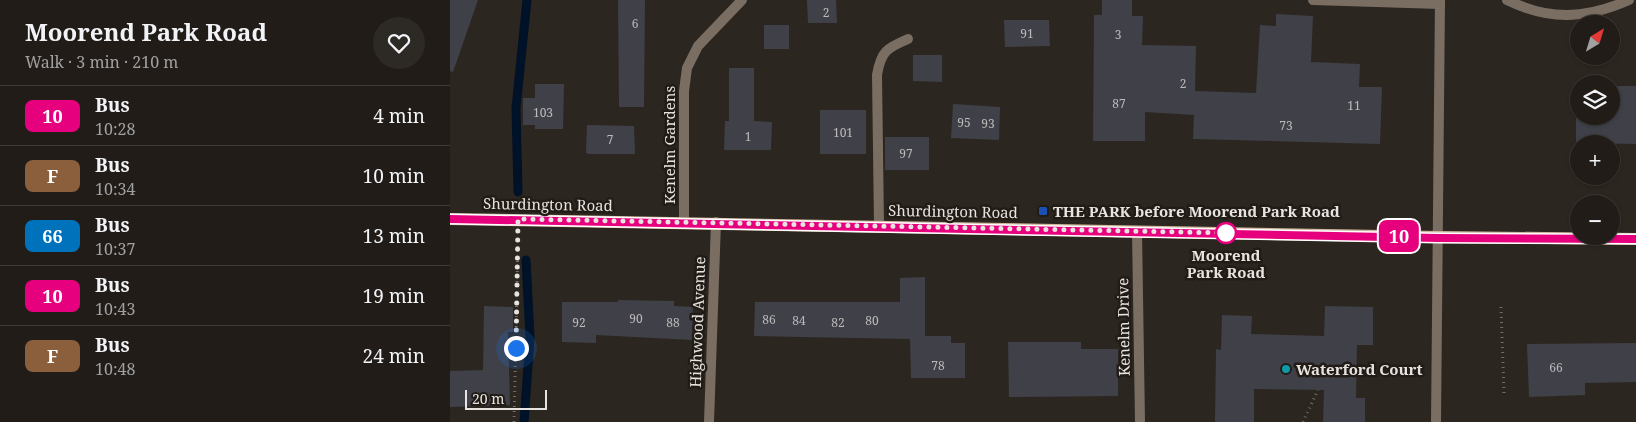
<!DOCTYPE html>
<meta charset="utf-8">
<style>
body{margin:0;font-family:"Noto Serif",serif;background:#2d2925;color:#f1f3f6;height:100vh;display:flex;flex-direction:column;font-size:19px;white-space:nowrap}
*{box-sizing:border-box;margin:0}
p{font-size:16px;color:#a2a1a2}
.icon{flex:none;width:28px;height:28px;fill:none;stroke:currentColor;stroke-width:2;stroke-linecap:round;stroke-linejoin:round}
.map{position:relative;flex:1;overflow:hidden}
.sheet{display:flex;flex-direction:column;background:#211c18;width:450px}
.sheet>*{flex:none}
.badge{padding:0 10px;border-radius:8px;font-size:18px;line-height:32px}
.needle{width:32px;rotate:38deg}
.fabs{position:absolute;left:1120px;top:15px;display:grid;gap:10px}
.fabs a{display:grid;place-items:center;width:50px;height:50px;border-radius:50%;background:#211c18;box-shadow:0 1px 4px #0004,0 0 0 1px #3e3a37;font-size:25px}
.scale{position:absolute;left:15px;bottom:12px;width:82px;box-sizing:border-box;padding-left:5px;border:2px solid #e7e3df;border-top:0;font-size:14px;line-height:18px;white-space:nowrap;color:#e7e3df;-webkit-text-stroke:4px #221c17;paint-order:stroke}
.you{position:absolute;width:25px;height:25px;margin:-12px;border:4px solid #fff;border-radius:50%;background:#1a73e8;box-shadow:0 0 0 8px #1a73e833}
.map>.badge{position:absolute;translate:-50% -50%;box-shadow:0 0 0 2px #fff}
.round{display:grid;place-items:center;flex:none;width:52px;height:52px;border-radius:26px;background:#2d2925}
.summary{display:flex;align-items:center;justify-content:space-between;height:85px;padding:0 25px}
h1{font-size:24px;font-weight:700;line-height:38px}
ul{padding:0;list-style:none}
li{display:flex;align-items:center;gap:15px;height:60px;padding:0 25px;border-top:1px solid #3e3a37}
li div{flex:1}
li b{display:block;font-size:19px}
li em{font-style:normal}
li .badge{min-width:55px;font-weight:700;text-align:center}
main{display:flex;flex:1;min-height:0}
.map>svg:first-child{display:block}
</style>
<main>
<section class="sheet">
<div class="summary"><div><h1>Moorend Park Road</h1><p>Walk · 3 min · 210 m</p></div><a class="round"><svg class="icon" aria-label="heart" viewBox="0 0 24 24"><path d="M12 20l-8-8c-3-5 5-10 8-4 3-6 11-1 8 4z"/></svg></a></div>
<ul>
<li><span class="badge" style="background:#e6007e;color:#fff">10</span><div><b>Bus</b><p>10:28</p></div><em>4 min</em></li>
<li><span class="badge" style="background:#8b5e3c;color:#fff">F</span><div><b>Bus</b><p>10:34</p></div><em>10 min</em></li>
<li><span class="badge" style="background:#0072bc;color:#fff">66</span><div><b>Bus</b><p>10:37</p></div><em>13 min</em></li>
<li><span class="badge" style="background:#e6007e;color:#fff">10</span><div><b>Bus</b><p>10:43</p></div><em>19 min</em></li>
<li><span class="badge" style="background:#8b5e3c;color:#fff">F</span><div><b>Bus</b><p>10:48</p></div><em>24 min</em></li>
</ul>
</section>
<div class="map">
<svg width="1186" height="422" viewBox="0 0 1186 422">
<rect width="100%" height="100%" fill="#2c2620"/>
<g fill="none" stroke-linecap="round" stroke-linejoin="round">
<g stroke="#001227" stroke-width="9">
<polyline points="68,192 66,108 77,0"/>
<polyline points="74,422 80,337 76,260"/>
</g>
</g>
<g fill="#3f4048">
<polygon points="0,0 28,0 3,72 0,71"/>
<polygon points="168,0 195,0 194,107 169,107"/>
<polygon points="357,0 386,0 387,23 358,23"/>
<polygon points="652,0 682,0 682,16 693,16 692,45 746,46 745,91 806,93 810,25 826,26 826,14 863,16 861,62 910,64 909,87 932,87 930,144 743,139 744,115 695,112 695,141 643,141 644,15 652,15"/>
<polygon points="554,20 599,20 600,46 555,47"/>
<rect x="314" y="25" width="25" height="24"/>
<polygon points="463,55 492,55 492,82 463,81"/>
<polygon points="279,68 304,68 304,121 322,122 321,150 274,150 275,121 279,121"/>
<polygon points="85,84 114,84 113,129 85,129 85,125 73,125 73,98 85,98"/>
<polygon points="1126,86 1129,86 1129,116 1161,116 1161,86 1186,86 1186,144 1126,143"/>
<polygon points="503,104 550,107 549,140 501,138"/>
<rect x="370" y="110" width="46" height="44"/>
<polygon points="137,125 184,126 185,154 139,154 136,153"/>
<rect x="435" y="137" width="44" height="33"/>
<polygon points="475,277 475,336 501,336 501,343 515,343 515,378 461,378 460,339 304,336 305,302 450,302 450,278"/>
<polygon points="168,300 224,301 224,306 243,307 242,340 146,335 146,343 112,342 112,302 168,302"/>
<polygon points="34,306 63,307 63,332 58,332 60,405 0,407 0,371 33,370"/>
<polygon points="875,306 923,307 923,345 907,345 906,398 915,398 915,422 873,422 874,390 804,389 804,422 765,422 766,349 771,350 772,315 802,316 801,334 874,336"/>
<polygon points="558,342 631,342 631,349 668,349 668,396 559,397"/>
<polygon points="1186,343 1186,382 1135,383 1135,395 1079,397 1077,344"/>
</g>
<g fill="none" stroke-linecap="round" stroke-linejoin="round">
<g stroke="#726d68" stroke-width="3" stroke-dasharray="1 4" stroke-linecap="butt">
<polyline points="1051,307 1054,393"/>
<polyline points="64,422 68,240"/>
<polyline points="853,422 868,390"/>
</g>
<g stroke="#7a6e62" stroke-width="10">
<path d="M 1057,0 C 1100,21 1136,19 1179,0"/>
<path d="M 429,226 L 427,75 C 431,51 437,48 458,39"/>
</g>
<g stroke="#7a6e62" stroke-width="10">
<polyline points="863,0 990,4"/>
<polyline points="234,222 234,91 237,68 248,46 292,0"/>
<polyline points="687,231 690,422"/>
<polyline points="259,422 266,222"/>
</g>
<polyline stroke="#7a6e62" stroke-width="10" points="986,422 990,0"/>
<polyline stroke="#ceb69c" stroke-width="12" points="0,219 988,237 1186,239"/>
</g>
<g fill="none" stroke-linecap="round" stroke-linejoin="round">
<defs>
<polyline id="line" points="0,219 988,238 1186,239"/>
</defs>
<use href="#line" stroke="#fff" stroke-width="11"/>
<use href="#line" stroke="#e6007e" stroke-width="8"/>
<polyline stroke="#e7e3df" stroke-width="5" stroke-dasharray="0 9" points="66,348 68,219 780,233 776,233"/>
</g>
<rect fill="#1a4fb4" stroke="#221c17" stroke-width="2" x="588" y="206" width="10" height="10" rx="2.5"/>
<circle fill="#fff" stroke="#e6007e" stroke-width="2.5" cx="776" cy="233" r="10"/>
<circle fill="#0f9aa8" stroke="#221c17" stroke-width="2" cx="836" cy="369" r="5"/>
<g text-anchor="middle" dominant-baseline="central" stroke-width="5" stroke-linejoin="round" paint-order="stroke">
<g font-size="12" fill="#bdbab9">
<text x="376" y="12">2</text>
<text x="185" y="23">6</text>
<text x="577" y="33">91</text>
<text x="668" y="34">3</text>
<text x="733" y="83">2</text>
<text x="669" y="103">87</text>
<text x="904" y="105">11</text>
<text x="93" y="112">103</text>
<text x="514" y="122">95</text>
<text x="538" y="123">93</text>
<text x="836" y="125">73</text>
<text x="393" y="132">101</text>
<text x="298" y="136">1</text>
<text x="160" y="139">7</text>
<text x="456" y="153">97</text>
<text x="186" y="318">90</text>
<text x="319" y="319">86</text>
<text x="349" y="320">84</text>
<text x="422" y="320">80</text>
<text x="129" y="322">92</text>
<text x="223" y="322">88</text>
<text x="388" y="322">82</text>
<text x="488" y="365">78</text>
<text x="1106" y="367">66</text>
</g>
<g font-size="15" fill="#e7e3df" stroke="#221c17">
<text transform="translate(219 145) rotate(-90)">Kenelm Gardens</text>
<text transform="translate(98 204) rotate(1)">Shurdington Road</text>
<text transform="translate(503 211) rotate(1)">Shurdington Road</text>
<text transform="translate(247 322) rotate(-88)">Highwood Avenue</text>
<text transform="translate(673 327) rotate(-91)">Kenelm Drive</text>
</g>
<g font-size="15" font-weight="bold" fill="#e7e3df" stroke="#221c17" text-anchor="start">
<text x="603" y="211">THE PARK before Moorend Park Road</text>
<text x="846" y="369">Waterford Court</text>
</g>
<g font-size="15" font-weight="bold" fill="#e7e3df" stroke="#221c17">
<text x="776" y="255">Moorend<tspan x="776" dy="17">Park Road</tspan></text>
</g>
</g>
</svg>
<div class="fabs">
<a><svg class="needle" viewBox="-14 -14 28 28"><path d="M0-13l5 13h-10z" fill="#e53935"/><path d="M0 13l5-13h-10z" fill="#a2a1a2"/></svg></a>
<a><svg class="icon" aria-label="layers" viewBox="0 0 24 24"><path d="M12 4l9 5-9 5-9-5zM3 14l9 5 9-5"/></svg></a>
<a>+</a>
<a>−</a>
</div>
<div class="scale">20 m</div>
<div class="you" style="left:66px;top:348px"></div>
<b class="badge" style="left:949px;top:236px;background:#e6007e;color:#fff">10</b>
</div>
</main>
